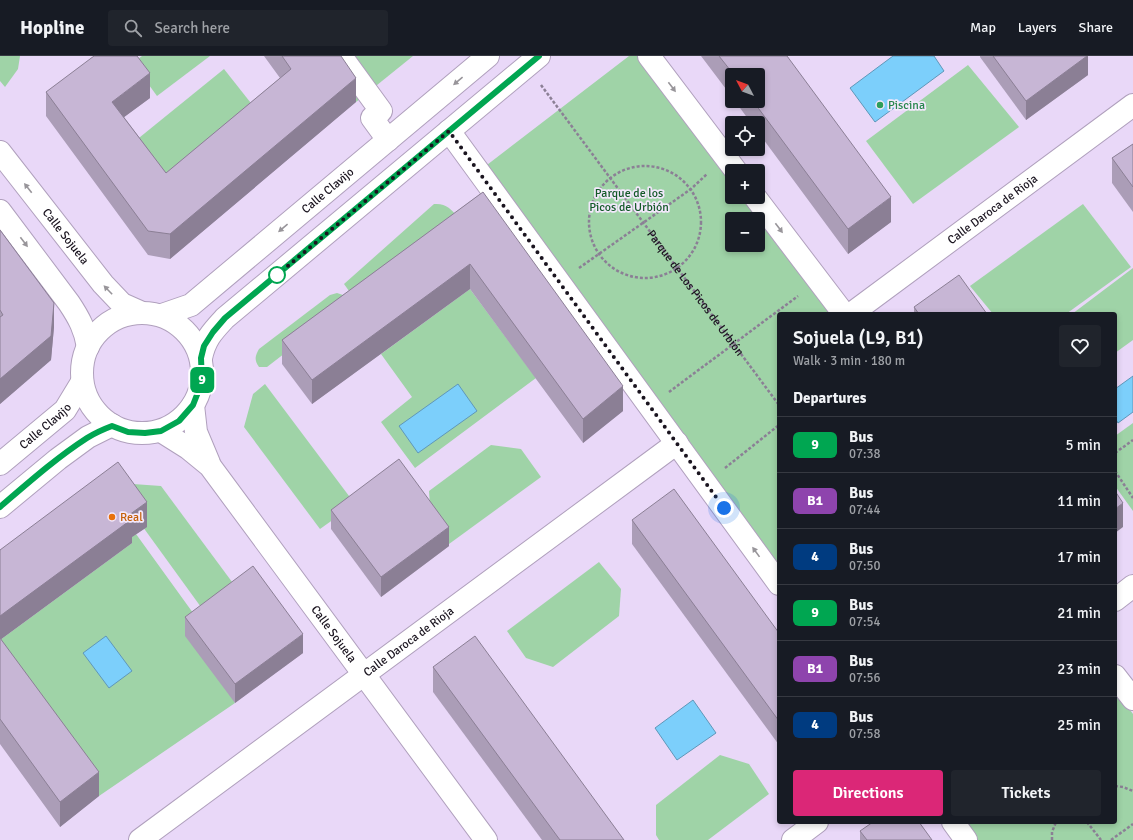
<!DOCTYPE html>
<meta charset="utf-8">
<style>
body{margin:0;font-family:Signika,sans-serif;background:#20242c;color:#f1f3f6;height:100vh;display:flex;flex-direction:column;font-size:15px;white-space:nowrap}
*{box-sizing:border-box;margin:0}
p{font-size:13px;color:#9ea1a6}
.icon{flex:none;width:22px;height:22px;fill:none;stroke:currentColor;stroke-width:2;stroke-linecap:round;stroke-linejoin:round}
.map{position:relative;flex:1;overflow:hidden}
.sheet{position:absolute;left:777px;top:256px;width:340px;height:512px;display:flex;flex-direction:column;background:#171b24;border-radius:4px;box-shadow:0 2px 6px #0003}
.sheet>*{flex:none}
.badge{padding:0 8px;border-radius:6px;font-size:14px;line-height:26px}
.needle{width:26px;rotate:311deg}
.buttons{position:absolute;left:725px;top:12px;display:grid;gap:8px}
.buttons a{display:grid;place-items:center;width:40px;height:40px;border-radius:4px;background:#171b24;box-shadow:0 2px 6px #0003;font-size:20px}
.you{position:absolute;width:20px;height:20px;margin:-10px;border:3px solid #fff;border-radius:50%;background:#1a73e8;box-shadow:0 0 0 6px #1a73e833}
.map>.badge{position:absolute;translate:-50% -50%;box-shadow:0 0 0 2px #fff}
h2{padding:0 16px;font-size:15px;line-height:36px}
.round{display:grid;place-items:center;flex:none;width:42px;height:42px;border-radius:4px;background:#20242c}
.headline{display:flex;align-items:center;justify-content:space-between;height:68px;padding:0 16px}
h1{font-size:19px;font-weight:600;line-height:30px}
.action{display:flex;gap:8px;margin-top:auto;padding:8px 16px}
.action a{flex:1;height:46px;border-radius:4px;background:#db2777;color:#fff;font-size:16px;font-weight:600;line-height:46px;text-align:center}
.action a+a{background:#20242c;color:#f1f3f6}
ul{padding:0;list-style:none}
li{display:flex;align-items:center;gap:12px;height:56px;padding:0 16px;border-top:1px solid #363941}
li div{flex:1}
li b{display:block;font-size:15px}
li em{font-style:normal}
li .badge{min-width:44px;font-weight:700;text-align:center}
header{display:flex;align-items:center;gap:24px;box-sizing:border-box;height:56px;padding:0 20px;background:#171b24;border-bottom:1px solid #363941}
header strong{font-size:19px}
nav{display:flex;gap:22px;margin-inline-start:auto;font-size:14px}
.search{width:280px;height:36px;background:#20242c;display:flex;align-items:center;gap:10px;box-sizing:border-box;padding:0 14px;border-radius:4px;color:#9ea1a6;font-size:15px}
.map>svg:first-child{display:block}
</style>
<header>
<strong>Hopline</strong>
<div class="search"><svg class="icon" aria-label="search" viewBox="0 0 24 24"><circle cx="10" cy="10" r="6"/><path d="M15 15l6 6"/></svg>Search here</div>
<nav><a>Map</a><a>Layers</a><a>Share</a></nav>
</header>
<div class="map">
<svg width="1133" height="784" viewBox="0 0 1133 784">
<rect width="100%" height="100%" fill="#e9d8f8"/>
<g fill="#9fd3a7" fill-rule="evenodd">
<polygon points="0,0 20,0 18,13 5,31 0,25"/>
<polygon points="142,0 210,0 157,40 133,7"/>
<polygon points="323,0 413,0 356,46"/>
<path d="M 629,0 L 646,0 L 732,116 L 732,141 L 750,141 L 837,258 L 779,258 L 779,514 L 483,112 ZM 732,163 L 758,163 L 758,189 L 732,189 Z"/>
<polygon points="968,9 1019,71 913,148 866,85"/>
<polygon points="224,13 262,61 167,137 129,90"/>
<path d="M 434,148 C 446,147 451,153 458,161 L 357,246 L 344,228 Z"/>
<polygon points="1083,148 1131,211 1066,258 993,258 970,230"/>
<polygon points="1133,212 1133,284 1115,297 1115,258 1072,258"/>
<polygon points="470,233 536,322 415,412 381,366 412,341 381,298"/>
<path d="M 337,237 L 343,239 L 346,245 L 342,253 L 267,311 L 259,311 C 254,304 255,300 259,293 L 330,239 Z"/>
<polygon points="265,328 355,448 320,473 244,371 253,338"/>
<polygon points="1133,367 1133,455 1115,430 1115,380"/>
<polygon points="491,389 521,393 541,421 449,488 431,464 429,435"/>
<polygon points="133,428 161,430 238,534 206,558 119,438"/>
<polygon points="136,478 201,568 235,647 99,740 0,607 0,584 132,487 129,483"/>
<polygon points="599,506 621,533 619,560 553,611 526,602 507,575"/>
<polygon points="1115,633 1133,658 1133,784 978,784 965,766 1115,766"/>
<polygon points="720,699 749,708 769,738 708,784 659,784 656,779 656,749"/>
</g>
<g fill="#7ccffb" stroke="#5f97b9">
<polygon points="893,0 934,0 944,15 875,66 850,32"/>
<polygon points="1133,320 1133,356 1118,367 1115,362 1115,333"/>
<polygon points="458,328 477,355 418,397 399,370"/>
<polygon points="106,580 132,615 109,632 83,597"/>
<polygon points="693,644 716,677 677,704 655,672"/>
</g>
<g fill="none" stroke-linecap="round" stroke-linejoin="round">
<defs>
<g id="street">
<polyline points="341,0 381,55 372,62 388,84"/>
<polyline points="649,0 736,115"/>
<polyline points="449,75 779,528"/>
<path id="s2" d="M 0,96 L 103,228 L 122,248 L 140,256"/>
<polyline points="755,141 844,258"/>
<path d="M 0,155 L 69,247 C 79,262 85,273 88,291"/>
<circle cx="142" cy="317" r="60"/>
<path id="s3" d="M 851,258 L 1133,49"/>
<path id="s4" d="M 162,259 L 191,249 L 488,0"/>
<path d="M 201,302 C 205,283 212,276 225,262 L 539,0"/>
<polyline points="193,349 196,376 209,407"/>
<path id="s5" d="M 161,375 L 188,392 L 210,410 L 486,784"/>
<path id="s6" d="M 0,408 L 65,354 L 82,326"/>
<polyline points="0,451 58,403 88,381 112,369"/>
<polyline points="1115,544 1133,530"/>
<polyline points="1115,620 1133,643"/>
<polyline points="953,766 966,784"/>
<path id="s7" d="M 140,784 L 677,387"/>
<polyline points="793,784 817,766"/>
</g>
</defs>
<use href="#street" stroke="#b0a0bd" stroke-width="24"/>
<g stroke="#8b7f95" stroke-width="2.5" stroke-dasharray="3 2" stroke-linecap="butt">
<path id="s1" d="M 541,29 L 779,349"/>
<circle cx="645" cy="166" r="56"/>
<polyline points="579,212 691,133 707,118"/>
<polyline points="669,336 798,240"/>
<polyline points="1115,397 1133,384"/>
<polyline points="725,412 779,369"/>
<polyline points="1115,415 1133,442"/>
<polyline points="1115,730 1123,731 1133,735"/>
<polyline points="1087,766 1101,784"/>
<polyline points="1052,784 1052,776 1056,766"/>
<polyline points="1111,784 1133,768"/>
</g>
<use href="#street" stroke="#fff" stroke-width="22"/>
</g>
<g fill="#ab9db7">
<polygon points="264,0 341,0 356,46 170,203 148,199 46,60 46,36 150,42 124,61 166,117 280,22"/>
<polygon points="701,0 787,0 891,166 848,198 758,76 758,67 751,67 735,45 758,45 758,19 732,19 732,41"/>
<polygon points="980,0 1088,0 1088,19 1026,64 980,1"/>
<polygon points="1133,88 1133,156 1112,127 1112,102"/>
<polygon points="483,136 623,355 583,387 470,233 312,348 282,308 282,284"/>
<polygon points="0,174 54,271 51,304 0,348"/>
<polygon points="914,251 987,258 914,258"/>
<polygon points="331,454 449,490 381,541 331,473"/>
<polygon points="632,464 779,577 779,689 632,488"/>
<polygon points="147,471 132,481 132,487 1,583 99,740 60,771 0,688 0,494"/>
<polygon points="185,561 303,597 235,647 185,580"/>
<polygon points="433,611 624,784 542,784 433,636"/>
<polygon points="860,775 932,784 860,784"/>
</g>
<g fill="#8b7f95">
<polygon points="1087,0 1088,0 1088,19 1026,64 1026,45"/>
<polygon points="150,17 150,42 112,70 112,46"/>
<polygon points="356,22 356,46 170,203 170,178"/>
<polygon points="891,141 891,166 848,198 848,173"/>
<polygon points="470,208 470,233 312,348 312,324"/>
<polygon points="54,247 54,271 51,304 0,348 0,323"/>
<polygon points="623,330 623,355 583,387 583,363"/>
<polygon points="147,446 147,471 132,481 132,487 0,584 0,560 129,459"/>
<polygon points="1123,447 1123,471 1115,477 1115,453"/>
<polygon points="449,471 449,490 381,541 381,521"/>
<polygon points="303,578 303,597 235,647 235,628"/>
<polygon points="99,716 99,740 60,771 60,746"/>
</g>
<g fill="#c7b6d5" stroke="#8b7f95">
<polygon points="94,0 137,0 150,17 112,46 166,117 291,13 282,0 341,0 356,22 170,178 148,175 46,36"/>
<polygon points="719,0 787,0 891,141 848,173 753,45 758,45 758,19 734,19"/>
<polygon points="993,0 1087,0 1026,45"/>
<polygon points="1133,88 1133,131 1112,102"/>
<polygon points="483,136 623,330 583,363 470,208 312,324 282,284"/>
<polygon points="0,174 54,247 51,280 0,323 0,261 3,259 0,254"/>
<polygon points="959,219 987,258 919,258 914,251"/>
<polygon points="399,403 449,471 381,521 331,454"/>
<polygon points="118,406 147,446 129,459 132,463 0,560 0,494"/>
<polygon points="674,433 779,577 779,665 632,464"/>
<polygon points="1115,435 1123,447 1115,453"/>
<polygon points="253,510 303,578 235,628 185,561"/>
<polygon points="475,580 624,784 560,784 433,611"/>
<polygon points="0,582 99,716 60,746 0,663"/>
<polygon points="873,766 919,766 932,784 867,784 860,775"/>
</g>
<defs><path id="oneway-solid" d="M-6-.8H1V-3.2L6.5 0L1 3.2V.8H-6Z"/></defs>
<g fill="#98959a">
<use href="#oneway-solid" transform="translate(458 25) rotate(140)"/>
<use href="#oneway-solid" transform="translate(672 31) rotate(53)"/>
<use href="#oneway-solid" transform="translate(28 132) rotate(-128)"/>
<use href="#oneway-solid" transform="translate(283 172) rotate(140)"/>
<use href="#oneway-solid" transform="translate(779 172) rotate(53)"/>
<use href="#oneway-solid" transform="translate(24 186) rotate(53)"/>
<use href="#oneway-solid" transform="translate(108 234) rotate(-134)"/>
<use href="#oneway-solid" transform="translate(756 496) rotate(-126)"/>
</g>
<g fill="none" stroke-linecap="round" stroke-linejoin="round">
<defs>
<path id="line" d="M 0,451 C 28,427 56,402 87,382 C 95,377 104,373 112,370 L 128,376 L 145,377 L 161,375 L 179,365 L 193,349 L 202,326 L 201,302 L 204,290 L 213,276 L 225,262 L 539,0"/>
</defs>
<use href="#line" stroke="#fff" stroke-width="9"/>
<use href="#line" stroke="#00a651" stroke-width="6"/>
<polyline stroke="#1a141f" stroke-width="4" stroke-dasharray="0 7.2" points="277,219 449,75 724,452"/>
</g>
<circle fill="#2e9e5b" stroke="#f3e8fc" stroke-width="1.5" cx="880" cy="49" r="4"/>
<circle fill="#fff" stroke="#00a651" stroke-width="2" cx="277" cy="219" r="8"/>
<circle fill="#e8710a" stroke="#f3e8fc" stroke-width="1.5" cx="112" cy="461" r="4"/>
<g text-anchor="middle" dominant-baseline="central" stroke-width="3.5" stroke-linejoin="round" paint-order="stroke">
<g font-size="12" fill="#27864d" stroke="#f3e8fc" text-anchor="start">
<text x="888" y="49">Piscina</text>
</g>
<g font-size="12" fill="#1a141f" stroke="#f3e8fc">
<text stroke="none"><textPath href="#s4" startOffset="209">Calle Clavijo</textPath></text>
<text stroke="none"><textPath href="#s3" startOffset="176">Calle Daroca de Rioja</textPath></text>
<text stroke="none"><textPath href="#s2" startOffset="107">Calle Sojuela</textPath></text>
<text stroke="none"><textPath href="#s1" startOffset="259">Parque de Los Picos de Urbión</textPath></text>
<text stroke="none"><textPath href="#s6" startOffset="59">Calle Clavijo</textPath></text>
<text stroke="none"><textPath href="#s5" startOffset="269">Calle Sojuela</textPath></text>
<text stroke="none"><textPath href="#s7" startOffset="334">Calle Daroca de Rioja</textPath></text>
</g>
<g font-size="12" fill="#135a28" stroke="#f3e8fc">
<text x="629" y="137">Parque de los<tspan x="629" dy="14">Picos de Urbión</tspan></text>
</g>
<g font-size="12" fill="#c56008" stroke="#f3e8fc" text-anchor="start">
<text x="120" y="461">Real</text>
</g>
</g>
</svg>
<div class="buttons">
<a><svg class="needle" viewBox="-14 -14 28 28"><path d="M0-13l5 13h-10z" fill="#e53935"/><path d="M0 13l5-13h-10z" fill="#9ea1a6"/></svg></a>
<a><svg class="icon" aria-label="locate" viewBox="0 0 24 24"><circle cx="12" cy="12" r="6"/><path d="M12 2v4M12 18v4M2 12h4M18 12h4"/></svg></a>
<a>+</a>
<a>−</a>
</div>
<div class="you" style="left:724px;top:452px"></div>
<b class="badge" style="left:202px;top:324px;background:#00a651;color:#fff">9</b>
<section class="sheet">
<div class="headline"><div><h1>Sojuela (L9, B1)</h1><p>Walk · 3 min · 180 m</p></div><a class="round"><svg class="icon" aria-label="heart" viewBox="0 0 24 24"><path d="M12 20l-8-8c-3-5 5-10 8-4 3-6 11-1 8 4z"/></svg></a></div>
<h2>Departures</h2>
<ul>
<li><span class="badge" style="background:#00a651;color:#fff">9</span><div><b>Bus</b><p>07:38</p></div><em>5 min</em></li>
<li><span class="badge" style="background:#8e44ad;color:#fff">B1</span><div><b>Bus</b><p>07:44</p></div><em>11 min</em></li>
<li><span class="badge" style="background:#003b80;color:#fff">4</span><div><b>Bus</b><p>07:50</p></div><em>17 min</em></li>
<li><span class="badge" style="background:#00a651;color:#fff">9</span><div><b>Bus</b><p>07:54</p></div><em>21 min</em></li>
<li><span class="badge" style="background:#8e44ad;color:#fff">B1</span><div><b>Bus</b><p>07:56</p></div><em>23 min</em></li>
<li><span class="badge" style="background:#003b80;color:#fff">4</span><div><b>Bus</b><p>07:58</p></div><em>25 min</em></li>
</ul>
<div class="action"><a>Directions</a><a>Tickets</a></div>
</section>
</div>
